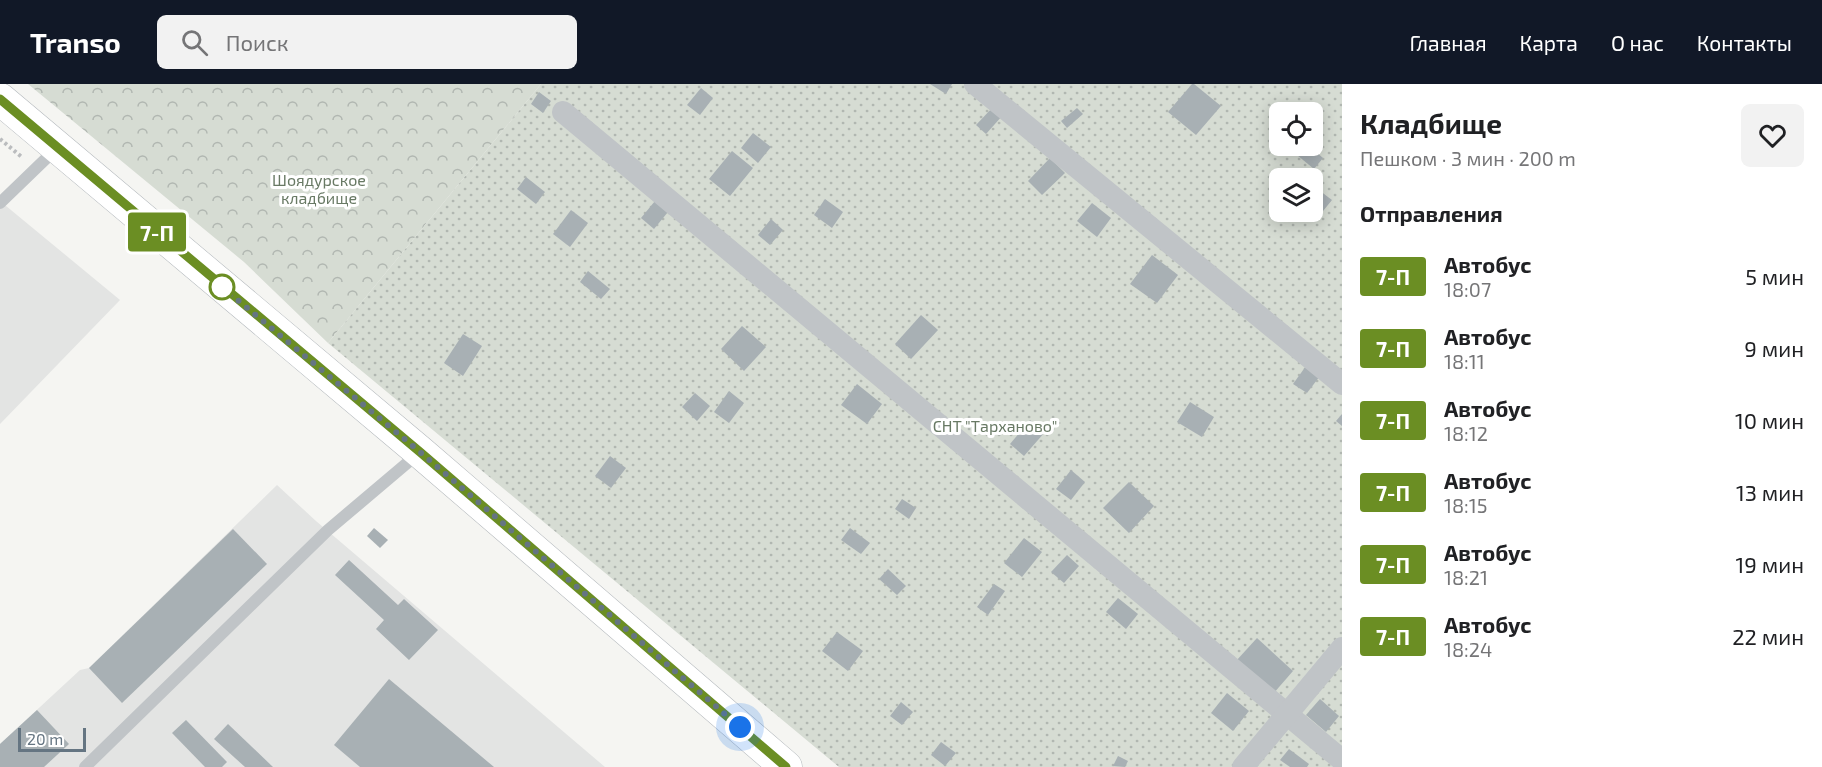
<!DOCTYPE html>
<html lang="ru">
<meta charset="utf-8">
<style>
body{margin:0;font-family:"Exo 2",sans-serif;background:#f2f2f2;color:#202124;height:100vh;display:flex;flex-direction:column;font-size:22px;white-space:nowrap}
*{box-sizing:border-box;margin:0}
p{font-size:20px;color:#757577}
.icon{flex:none;width:33px;height:33px;fill:none;stroke:currentColor;stroke-width:2;stroke-linecap:round;stroke-linejoin:round}
.map{position:relative;flex:1;overflow:hidden}
.panel{display:flex;flex-direction:column;background:#fff;width:480px}
.panel>*{flex:none}
.badge{padding:0 12px;border-radius:4px;font-size:21px;line-height:39px}
.buttons{position:absolute;left:1269px;top:18px;display:grid;gap:12px}
.buttons a{display:grid;place-items:center;width:54px;height:54px;border-radius:9px;background:#fff;box-shadow:0 3px 15px #0003;font-size:30px}
.scale{position:absolute;left:18px;bottom:15px;width:68px;box-sizing:border-box;padding-left:6px;border:3px solid #657582;border-top:0;font-size:16px;line-height:21px;white-space:nowrap;color:#657582;-webkit-text-stroke:4px #fff;paint-order:stroke}
.you{position:absolute;width:30px;height:30px;margin:-15px;border:4px solid #fff;border-radius:50%;background:#1a73e8;box-shadow:0 0 0 9px #1a73e833}
.map>.badge{position:absolute;translate:-50% -50%;box-shadow:0 0 0 3px #fff}
h2{padding:0 18px;font-size:22px;line-height:54px}
.round{display:grid;place-items:center;flex:none;width:63px;height:63px;border-radius:9px;background:#f2f2f2}
.headline{display:flex;align-items:center;justify-content:space-between;height:102px;padding:0 18px}
h1{font-size:28px;font-weight:700;line-height:45px}
ul{padding:0;list-style:none}
li{display:flex;align-items:center;gap:18px;height:72px;padding:0 18px}
li div{flex:1}
li b{display:block;font-size:22px}
li em{font-style:normal}
li .badge{min-width:66px;font-weight:700;text-align:center}
header{display:flex;align-items:center;gap:36px;box-sizing:border-box;height:84px;padding:0 30px;background:#111827;color:#fff}
header strong{font-size:28px}
nav{display:flex;gap:33px;margin-inline-start:auto;font-size:21px}
.search{width:420px;height:54px;background:#f2f2f2;display:flex;align-items:center;gap:15px;box-sizing:border-box;padding:0 21px;border-radius:9px;color:#757577;font-size:22px}
main{display:flex;flex:1;min-height:0}
.map>svg:first-child{display:block}
</style>
<header>
<strong>Transo</strong>
<div class="search"><svg class="icon" aria-label="search" viewBox="0 0 24 24"><circle cx="10" cy="10" r="6"/><path d="M15 15l6 6"/></svg>Поиск</div>
<nav><a>Главная</a><a>Карта</a><a>О нас</a><a>Контакты</a></nav>
</header>
<main>
<div class="map">
<svg width="1342" height="683" viewBox="0 0 1342 683">
<defs>
<pattern id="forest-crowns" width="20" height="18" patternUnits="userSpaceOnUse" patternTransform="scale(1.5)"><rect width="20" height="18" fill="#d6dcd3"/><path d="M2 6a3 3 0 1 1 6 0M12 15a3 3 0 1 1 6 0" fill="none" stroke="#b1b7b1"/></pattern>
<pattern id="garden-dots" width="8" height="8" patternUnits="userSpaceOnUse" patternTransform="scale(1.5)"><rect width="8" height="8" fill="#d6dcd3"/><path d="M2 2h.1M6 6h.1" fill="none" stroke="#b1b7b1" stroke-width="1.8" stroke-linecap="round"/></pattern>
</defs>
<rect width="100%" height="100%" fill="#f5f5f2"/>
<g fill="#e3e4e3">
<polygon points="0,117 120,216 0,340"/>
<polygon points="277,401 316,437 605,683 0,683 0,660 80,586 89,584"/>
</g>
<polygon fill="url(#forest-crowns)" points="28,0 541,0 328,259 244,178"/>
<path fill="url(#garden-dots)" fill-rule="evenodd" d="M 541,0 L 1342,0 L 1342,683 L 839,683 L 328,259 ZM 1280,28 L 1312,28 L 1312,62 L 1280,62 ZM 1280,94 L 1312,94 L 1312,128 L 1280,128 Z"/>
<g fill="#a8b0b4">
<polygon points="930,0 952,0 946,10"/>
<polygon points="1192,0 1194,0 1221,22 1196,51 1168,28"/>
<polygon points="701,4 713,14 700,31 687,21"/>
<polygon points="539,8 551,17 543,29 531,20"/>
<polygon points="993,23 1003,31 986,50 976,41"/>
<polygon points="1077,24 1083,30 1067,44 1061,37"/>
<polygon points="753,49 771,63 758,79 741,64"/>
<polygon points="1305,62 1309,62 1323,74 1314,85 1297,71"/>
<polygon points="732,67 753,84 730,112 709,95"/>
<polygon points="1050,74 1065,89 1042,111 1028,97"/>
<polygon points="526,93 545,108 536,120 517,105"/>
<polygon points="1312,101 1332,116 1314,138 1302,128 1312,128"/>
<polygon points="825,115 843,128 832,144 814,131"/>
<polygon points="655,117 668,128 654,145 641,134"/>
<polygon points="1092,119 1111,134 1097,153 1077,137"/>
<polygon points="571,126 588,139 570,163 553,150"/>
<polygon points="771,135 783,146 770,161 758,151"/>
<polygon points="1152,171 1178,191 1157,219 1130,200"/>
<polygon points="588,187 610,205 601,215 580,198"/>
<polygon points="921,231 938,246 911,275 895,260"/>
<polygon points="742,242 766,263 744,287 721,265"/>
<polygon points="463,250 482,262 463,292 444,279"/>
<polygon points="1306,282 1320,292 1307,309 1293,300"/>
<polygon points="857,300 882,320 867,340 841,321"/>
<polygon points="729,307 744,319 729,339 714,328"/>
<polygon points="695,309 710,322 697,337 682,323"/>
<polygon points="1190,318 1214,333 1202,353 1177,338"/>
<polygon points="1342,330 1342,342 1336,337"/>
<polygon points="1030,336 1045,348 1024,372 1010,360"/>
<polygon points="610,372 626,384 611,404 595,392"/>
<polygon points="1071,386 1085,398 1071,416 1056,405"/>
<polygon points="1129,398 1154,422 1129,449 1103,424"/>
<polygon points="902,415 916,424 909,435 895,425"/>
<polygon points="374,444 388,456 380,464 367,452"/>
<polygon points="850,444 870,459 861,470 841,456"/>
<polygon points="233,445 267,480 122,619 89,584"/>
<polygon points="1024,454 1042,468 1022,493 1004,479"/>
<polygon points="1067,471 1079,482 1064,499 1051,488"/>
<polygon points="349,476 398,521 404,515 438,546 409,576 376,545 384,536 335,491"/>
<polygon points="888,485 906,502 897,511 879,495"/>
<polygon points="994,500 1005,507 988,531 977,523"/>
<polygon points="1118,514 1138,530 1126,545 1106,528"/>
<polygon points="837,548 863,567 848,587 822,567"/>
<polygon points="1257,554 1293,587 1273,610 1236,577"/>
<polygon points="389,595 494,683 360,683 334,661"/>
<polygon points="1227,609 1249,627 1233,647 1211,629"/>
<polygon points="1320,615 1339,632 1326,648 1306,631"/>
<polygon points="901,618 913,628 902,641 890,632"/>
<polygon points="37,626 69,660 44,683 0,683 0,660"/>
<polygon points="186,636 227,678 222,683 205,683 172,649"/>
<polygon points="228,640 273,683 245,683 214,655"/>
<polygon points="941,658 956,669 945,682 931,671"/>
<polygon points="1289,665 1309,680 1307,683 1290,683 1280,676"/>
<polygon points="1118,672 1128,677 1125,683 1113,682"/>
</g>
<g fill="none" stroke-linecap="round" stroke-linejoin="round">
<defs>
<polyline id="secondary" points="0,15 420,368 786,683"/>
</defs>
<use href="#secondary" stroke="#b3b8bc" stroke-width="33"/>
<polyline stroke="#babcbe" stroke-width="4" stroke-dasharray="3 3" stroke-linecap="butt" points="0,55 23,74"/>
<g stroke="#c0c4c7" stroke-width="12">
<polyline points="0,119 57,64"/>
<polyline points="85,683 328,446 419,369"/>
</g>
<g stroke="#c0c4c7" stroke-width="22">
<polyline points="975,0 1342,300"/>
<polyline points="563,28 1342,676"/>
<polyline points="1243,683 1342,564"/>
</g>
<use href="#secondary" stroke="#fff" stroke-width="32"/>
</g>
<g fill="none" stroke-linecap="round" stroke-linejoin="round">
<defs>
<polyline id="line" points="0,15 420,368 786,683"/>
</defs>
<use href="#line" stroke="#fff" stroke-width="14"/>
<use href="#line" stroke="#6b8e23" stroke-width="9"/>
<polyline stroke="#657582" stroke-width="6" stroke-dasharray="0 10.8" points="222,203 420,368 740,643"/>
</g>
<circle fill="#fff" stroke="#6b8e23" stroke-width="3" cx="222" cy="203" r="12"/>
<g text-anchor="middle" dominant-baseline="central" stroke-width="6" stroke-linejoin="round" paint-order="stroke">
<g font-size="16" fill="#687964" stroke="#fff">
<text x="319" y="95">Шоядурское<tspan x="319" dy="18">кладбище</tspan></text>
<text x="995" y="341">СНТ "Тарханово"</text>
</g>
</g>
</svg>
<div class="buttons">
<a><svg class="icon" aria-label="locate" viewBox="0 0 24 24"><circle cx="12" cy="12" r="6"/><path d="M12 2v4M12 18v4M2 12h4M18 12h4"/></svg></a>
<a><svg class="icon" aria-label="layers" viewBox="0 0 24 24"><path d="M12 4l9 5-9 5-9-5zM3 14l9 5 9-5"/></svg></a>
</div>
<div class="scale">20 m</div>
<div class="you" style="left:740px;top:643px"></div>
<b class="badge" style="left:157px;top:148px;background:#6b8e23;color:#fff">7-П</b>
</div>
<section class="panel">
<div class="headline"><div><h1>Кладбище</h1><p>Пешком · 3 мин · 200 m</p></div><a class="round"><svg class="icon" aria-label="heart" viewBox="0 0 24 24"><path d="M12 20l-8-8c-3-5 5-10 8-4 3-6 11-1 8 4z"/></svg></a></div>
<h2>Отправления</h2>
<ul>
<li><span class="badge" style="background:#6b8e23;color:#fff">7-П</span><div><b>Автобус</b><p>18:07</p></div><em>5 мин</em></li>
<li><span class="badge" style="background:#6b8e23;color:#fff">7-П</span><div><b>Автобус</b><p>18:11</p></div><em>9 мин</em></li>
<li><span class="badge" style="background:#6b8e23;color:#fff">7-П</span><div><b>Автобус</b><p>18:12</p></div><em>10 мин</em></li>
<li><span class="badge" style="background:#6b8e23;color:#fff">7-П</span><div><b>Автобус</b><p>18:15</p></div><em>13 мин</em></li>
<li><span class="badge" style="background:#6b8e23;color:#fff">7-П</span><div><b>Автобус</b><p>18:21</p></div><em>19 мин</em></li>
<li><span class="badge" style="background:#6b8e23;color:#fff">7-П</span><div><b>Автобус</b><p>18:24</p></div><em>22 мин</em></li>
</ul>
</section>
</main>
